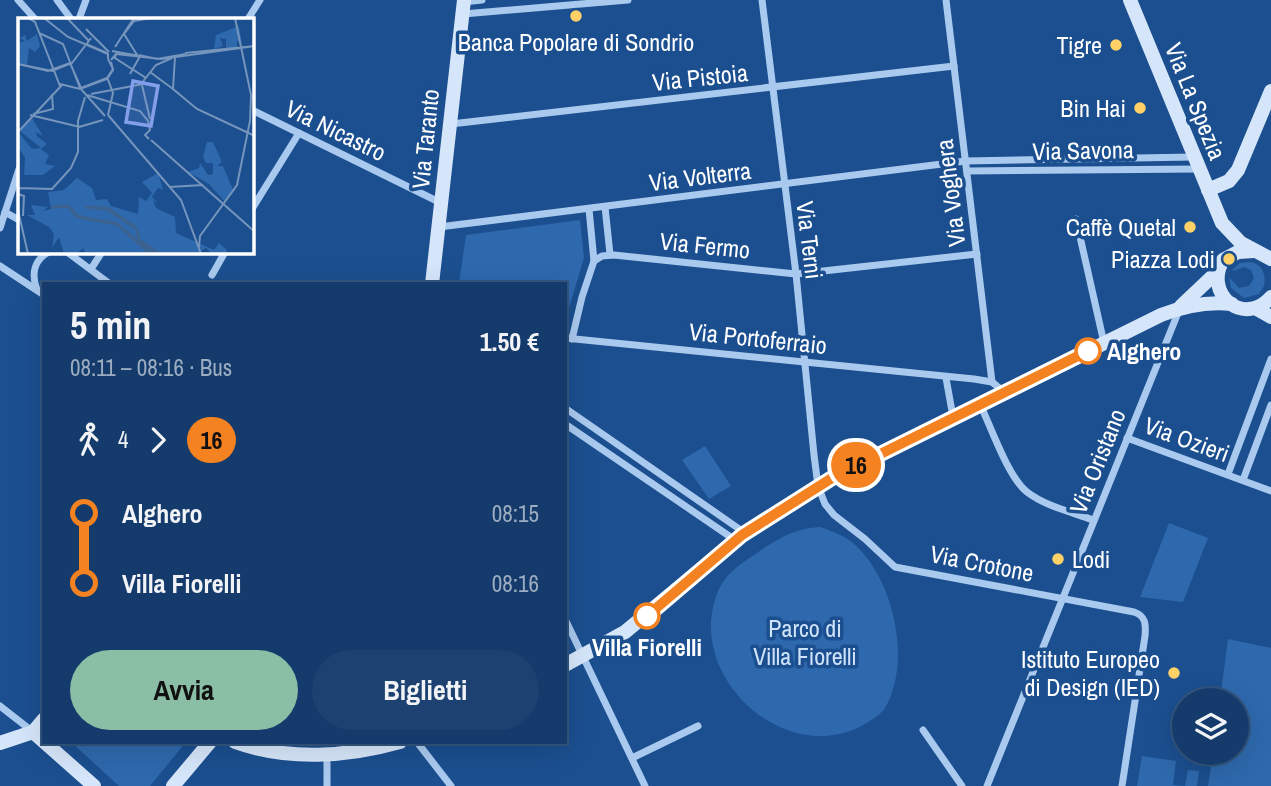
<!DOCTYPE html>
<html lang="it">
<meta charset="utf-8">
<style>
body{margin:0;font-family:"Archivo Narrow",sans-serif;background:#1d4271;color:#f1f3f6;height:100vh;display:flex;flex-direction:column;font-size:26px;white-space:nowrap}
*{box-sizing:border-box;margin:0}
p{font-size:23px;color:#9dadc1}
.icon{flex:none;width:38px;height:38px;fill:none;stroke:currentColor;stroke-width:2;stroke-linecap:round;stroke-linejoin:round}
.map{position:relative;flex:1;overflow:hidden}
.panel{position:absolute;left:42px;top:282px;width:525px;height:462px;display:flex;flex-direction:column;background:#143b6b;border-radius:0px;box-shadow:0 7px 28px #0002,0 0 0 2px #33557e}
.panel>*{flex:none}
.badge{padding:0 14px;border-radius:23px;font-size:24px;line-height:46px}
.buttons{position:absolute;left:1172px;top:688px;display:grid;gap:14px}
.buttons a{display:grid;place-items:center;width:77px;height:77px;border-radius:50%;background:#143b6b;box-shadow:0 7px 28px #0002,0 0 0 2px #33557e;font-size:35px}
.map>.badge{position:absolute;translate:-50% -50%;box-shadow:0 0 0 4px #fff}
.legs{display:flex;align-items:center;gap:10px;height:77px;padding:0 28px;font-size:23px}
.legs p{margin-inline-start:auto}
.headline{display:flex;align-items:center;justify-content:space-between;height:119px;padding:0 28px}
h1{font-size:38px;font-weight:800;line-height:52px}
.button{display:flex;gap:14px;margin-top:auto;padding:14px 28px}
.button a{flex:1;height:80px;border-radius:42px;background:#8abfa5;color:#111;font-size:28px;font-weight:800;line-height:80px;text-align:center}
.button a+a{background:#1d4271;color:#f1f3f6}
ul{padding:0 28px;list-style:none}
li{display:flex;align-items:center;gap:24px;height:70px;font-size:26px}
li i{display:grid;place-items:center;width:10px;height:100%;margin:0 9px;background:currentColor}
li i::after{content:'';width:18px;height:18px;margin:-9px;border:5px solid;border-radius:50%;background:#143b6b}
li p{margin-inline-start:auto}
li:first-child i{background:linear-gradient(#0000 50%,currentColor 0)}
li:last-child i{background:linear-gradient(currentColor 50%,#0000 0)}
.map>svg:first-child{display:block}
</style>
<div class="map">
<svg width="1271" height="786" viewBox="0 0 1271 786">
<rect width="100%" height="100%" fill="#1b4f8f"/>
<g fill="#2e69ad">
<polygon points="580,220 584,258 565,321 565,284 459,283 466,235"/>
<path d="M 1251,262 C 1263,265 1266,274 1264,286 L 1259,294 L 1244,298 L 1231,288 L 1229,277 L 1239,288 L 1249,286 L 1254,278 L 1251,270 L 1244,267 L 1234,271 L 1232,270 L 1240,263 Z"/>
<polygon points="705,446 731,486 709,499 682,460"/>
<polygon points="1169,523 1208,538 1183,602 1140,597"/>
<path d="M 820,527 C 831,531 844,535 853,543 C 894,578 913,663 884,710 C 803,786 678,681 719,589 C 727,572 742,563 757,553 C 777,539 795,528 820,527 Z"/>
<polygon points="1228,639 1271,648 1271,786 1208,786 1213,753 1237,752 1237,700 1220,700"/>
<polygon points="71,742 186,742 150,786 119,786"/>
<polygon points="1142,756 1176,761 1173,785 1185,786 1188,770 1199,771 1197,786 1137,786"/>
</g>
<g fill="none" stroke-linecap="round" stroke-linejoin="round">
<g stroke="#a9c9ee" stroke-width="7">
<polyline points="18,0 35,19"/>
<polyline points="57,0 71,19"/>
<path d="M 762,0 L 796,274 L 814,455 L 818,486 L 825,504 L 834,515 L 865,539 L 895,567 L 1134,612 C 1146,616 1146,625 1145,636 L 1122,786"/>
<polyline points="946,0 992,382"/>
<polyline points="463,2 482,0"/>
<polyline points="463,14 628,0"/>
<polyline points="79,19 86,0"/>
<polyline points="248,19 260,0"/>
<polyline points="252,110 441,203"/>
<polyline points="451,124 954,66"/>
<polyline points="967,171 1199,169"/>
<polyline points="605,207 610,254"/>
<polyline points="252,209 299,133"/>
<polyline points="5,212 19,220"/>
<polyline points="1076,219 1104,343"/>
<polyline points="439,227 966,161 1194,157"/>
<polyline points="0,228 19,169"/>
<polyline points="67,252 110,284"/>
<polyline points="594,261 602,256 614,255 796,274 977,254"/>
<polyline points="0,266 44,295"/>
<polyline points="91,269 102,252"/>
<polyline points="212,275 225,252"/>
<path d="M 37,290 C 31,274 34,260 49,252"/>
<polyline points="565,338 974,379 992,382 1004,392"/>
<polyline points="572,339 582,297 594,261 589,209"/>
<polyline points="946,378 953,417"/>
<path d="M 980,404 C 991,427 1008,477 1027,492 C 1045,506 1072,512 1093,520"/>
<polyline points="565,408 745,533"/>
<polyline points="565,424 735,540"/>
<polyline points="1127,438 1271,491"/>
<polyline points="1228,474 1271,359"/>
<polyline points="1243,480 1271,405"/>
<polyline points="565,619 645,786"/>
<polyline points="0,706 32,731"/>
<polyline points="923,730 962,786"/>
<polyline points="417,742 451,786"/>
<polyline points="632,758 698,726"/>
<polyline points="327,786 327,755"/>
<polyline points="987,786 1180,308"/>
</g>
<g stroke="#d6e6fa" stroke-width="14">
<polyline points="1130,0 1222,223 1241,243 1271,259"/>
<polyline points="1208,190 1229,181 1238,170 1271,91"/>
<path d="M 1254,251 L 1238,252 L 1223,260 C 1203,294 1244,328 1271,297"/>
<polyline points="432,284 464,0"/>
<polyline points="1181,306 1218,271"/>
<polyline points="1255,308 1271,317"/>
<path d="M 565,665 L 625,632 L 742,535 L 832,478 L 1161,315 C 1184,306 1207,301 1232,304"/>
<polyline points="33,732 94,786"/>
<polyline points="33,732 44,719"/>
<path d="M 235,742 C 288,761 347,757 400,742"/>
<polyline points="0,743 33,732"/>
<polyline points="173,786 210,742"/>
</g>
</g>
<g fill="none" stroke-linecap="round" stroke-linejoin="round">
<defs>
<polyline id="line-1" points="647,616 742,535 832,478 1088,351"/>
</defs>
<use href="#line-1" stroke="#fff" stroke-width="16"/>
<use href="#line-1" stroke="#f58220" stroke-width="10"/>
</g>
<g fill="#ffd166" stroke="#1b4f8f" stroke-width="2.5">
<circle cx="576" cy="16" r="7"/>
<circle cx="1116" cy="45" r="7"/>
<circle cx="1140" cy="108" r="7"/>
<circle cx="1190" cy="227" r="7"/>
<circle cx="1229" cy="259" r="7"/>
<circle cx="1058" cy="559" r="7"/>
<circle cx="1174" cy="673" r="7"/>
</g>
<g fill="#fff" stroke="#f58220" stroke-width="3.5">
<circle cx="1088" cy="351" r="12"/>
<circle cx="647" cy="616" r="12"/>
</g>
<g text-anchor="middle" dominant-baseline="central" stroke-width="7" stroke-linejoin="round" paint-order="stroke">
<g font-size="24" fill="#fff" stroke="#1b4f8f" text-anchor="end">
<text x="576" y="42" text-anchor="middle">Banca Popolare di Sondrio</text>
<text x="1102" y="45">Tigre</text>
<text x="1126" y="108">Bin Hai</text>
<text x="1176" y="227">Caffè Quetal</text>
<text x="1215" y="259">Piazza Lodi</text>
<text x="1072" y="559" text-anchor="start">Lodi</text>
<text x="1160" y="659">Istituto Europeo<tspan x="1160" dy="28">di Design (IED)</tspan></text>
</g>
<g font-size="24" fill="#fff" stroke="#1b4f8f">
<text transform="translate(700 77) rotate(-6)">Via Pistoia</text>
<text transform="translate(1196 101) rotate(68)">Via La Spezia</text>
<text transform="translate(336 130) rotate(26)">Via Nicastro</text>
<text transform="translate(425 139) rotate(-84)">Via Taranto</text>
<text transform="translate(1083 150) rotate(-1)">Via Savona</text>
<text transform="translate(700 176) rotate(-7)">Via Volterra</text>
<text transform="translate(950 193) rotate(-97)">Via Voghera</text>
<text transform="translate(810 240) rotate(83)">Via Terni</text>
<text transform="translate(705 245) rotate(6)">Via Fermo</text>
<text transform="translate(758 338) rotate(6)">Via Portoferraio</text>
<text transform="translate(1187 439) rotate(20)">Via Ozieri</text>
<text transform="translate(1097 461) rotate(-68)">Via Oristano</text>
<text transform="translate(982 563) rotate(11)">Via Crotone</text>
</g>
<g font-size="24" font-weight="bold" fill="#fff" stroke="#1b4f8f" text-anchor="start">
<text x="1107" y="351">Alghero</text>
<text x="647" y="647" text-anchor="middle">Villa Fiorelli</text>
</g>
<g font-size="24" fill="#cfe3fa" stroke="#1b4f8f">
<text x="805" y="628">Parco di<tspan x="805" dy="28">Villa Fiorelli</tspan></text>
</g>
</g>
<g transform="translate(18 18)">
<rect width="236" height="236" fill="#1b4f8f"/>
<path d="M 221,8 L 224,26 L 219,23 L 219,30 L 208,31 L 208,21 L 202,20 L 205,28 L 196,31 L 198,17 ZM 19,16 L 22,28 L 17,34 L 11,30 L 9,48 L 0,45 L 0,25 L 7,23 L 2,20 L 7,17 L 9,23 ZM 14,100 L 25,118 L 18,114 L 19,118 L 29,126 L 23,131 L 31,137 L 27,146 L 37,148 L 25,157 L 6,157 L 7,140 L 0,128 L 1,115 L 14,131 L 23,130 L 2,113 ZM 189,124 L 195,124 L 204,144 L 199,148 L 205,148 L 215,172 L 207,184 L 191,166 L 170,154 L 181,150 L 182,145 L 190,157 L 195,156 L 195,145 L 188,145 L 185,139 ZM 140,155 L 145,172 L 140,170 L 131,183 L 134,179 L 141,186 L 135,182 L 138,190 L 157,199 L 158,215 L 196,232 L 201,225 L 209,232 L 207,236 L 194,236 L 188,230 L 178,236 L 68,236 L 65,230 L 58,236 L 46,236 L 41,219 L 34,230 L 36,216 L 31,209 L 9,197 L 17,197 L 13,187 L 30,189 L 25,193 L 33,191 L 30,174 L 46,172 L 59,160 L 74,170 L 78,182 L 89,181 L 93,188 L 120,196 L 121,179 L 128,183 L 134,175 L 124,164 Z" fill="#2e69ad"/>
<path fill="none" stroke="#3c6290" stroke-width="3.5" d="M 33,189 L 50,188 L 60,199 L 99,206 L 133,236M 67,189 L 90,191 L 118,210M 119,211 L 121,222 L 141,236"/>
<path fill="none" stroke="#7695bc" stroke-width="2" d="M 10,0 L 17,4 L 42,68M 26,0 L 50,19 L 90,36 L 90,41M 49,0 L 71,23M 68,11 L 91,34M 21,15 L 45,26 L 62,70 L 87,98M 68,26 L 89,35M 97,29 L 116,0M 94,33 L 122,38M 98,35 L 97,40 L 128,60M 167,35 L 237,28M 121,37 L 139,41 L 168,36M 157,39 L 155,71 L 179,91 L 237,118M 93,42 L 98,36 L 143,41 L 237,28M 0,46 L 34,53 L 54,45 L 73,20M 0,46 L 30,53 L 52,45 L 63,70 L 89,60 L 95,51 L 90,41M 132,54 L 155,71M 112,56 L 121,40 L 106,16 L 116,3 L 133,0M 89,59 L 95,75 L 90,97M 42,66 L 62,71 L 89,61 L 95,52 L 93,44M 123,66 L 138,47 L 154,40M 124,67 L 132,101M 73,76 L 125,66M 69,77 L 122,93 L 130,103 L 132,112 L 127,117 L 131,121M 15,96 L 35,91 L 34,76M 12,97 L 62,109M 90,97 L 163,182 L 183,236M 61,109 L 85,102M 0,114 L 44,67M 133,122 L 237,214M 0,157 L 0,192 L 10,236M 151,169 L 185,167M 0,170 L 34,171 L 53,150 L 60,134 L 60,103 L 67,79M 0,176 L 6,178 L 5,198M 181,229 L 182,218 L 219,167 L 232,103 L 233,77 L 217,0"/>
<path fill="#839eea" fill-opacity="0.15" stroke="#839eea" stroke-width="3.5" d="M 115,63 L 140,68 L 133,108 L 108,104 Z"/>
<rect width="236" height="236" fill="none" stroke="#fff" stroke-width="3.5"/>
</g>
</svg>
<div class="buttons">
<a><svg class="icon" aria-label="layers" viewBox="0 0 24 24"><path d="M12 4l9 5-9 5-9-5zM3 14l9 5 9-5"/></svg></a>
</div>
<b class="badge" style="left:856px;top:465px;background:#f58220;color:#111">16</b>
<section class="panel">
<div class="headline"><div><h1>5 min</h1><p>08:11 – 08:16 · Bus</p></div><b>1.50 €</b></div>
<div class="legs"><svg class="icon" aria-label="walk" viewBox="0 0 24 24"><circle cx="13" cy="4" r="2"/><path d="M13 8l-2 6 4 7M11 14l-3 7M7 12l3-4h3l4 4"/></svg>4<svg class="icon" aria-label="forward" viewBox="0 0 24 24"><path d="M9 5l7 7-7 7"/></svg><b class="badge" style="background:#f58220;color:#111">16</b></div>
<ul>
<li><i style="color:#f58220"></i><b>Alghero</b><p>08:15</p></li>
<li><i style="color:#f58220"></i><b>Villa Fiorelli</b><p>08:16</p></li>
</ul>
<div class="button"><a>Avvia</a><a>Biglietti</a></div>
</section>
</div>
